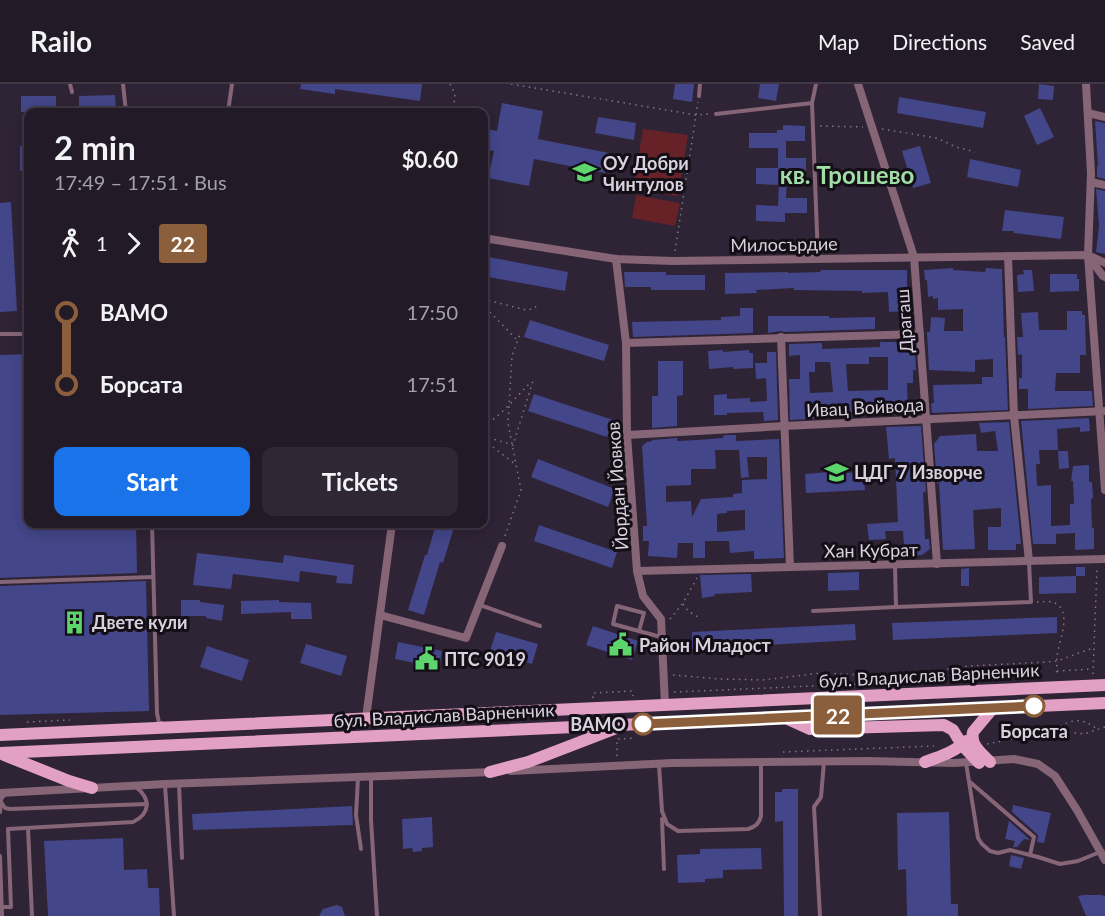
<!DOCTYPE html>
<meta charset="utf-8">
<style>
body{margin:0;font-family:Lato,sans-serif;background:#2f2734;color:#f1f3f6;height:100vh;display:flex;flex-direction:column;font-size:22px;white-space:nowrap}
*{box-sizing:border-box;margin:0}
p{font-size:20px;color:#a3a1a8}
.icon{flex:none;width:33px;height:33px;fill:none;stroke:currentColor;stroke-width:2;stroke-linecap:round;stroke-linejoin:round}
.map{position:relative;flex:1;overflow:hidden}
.side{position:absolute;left:24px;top:24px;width:464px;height:420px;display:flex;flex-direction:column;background:#231a28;border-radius:12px;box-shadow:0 3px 15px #0003,0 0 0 2px #403845}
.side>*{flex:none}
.badge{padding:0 12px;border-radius:4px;font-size:21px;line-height:39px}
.map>.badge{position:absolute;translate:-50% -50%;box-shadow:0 0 0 3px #fff}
.legs{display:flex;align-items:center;gap:9px;height:66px;padding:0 30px;font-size:20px}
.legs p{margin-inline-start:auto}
.headline{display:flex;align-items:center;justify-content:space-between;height:102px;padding:0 30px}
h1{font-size:33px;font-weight:700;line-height:45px}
.cta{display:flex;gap:12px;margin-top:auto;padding:12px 30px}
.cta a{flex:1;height:69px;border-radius:12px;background:#1a73e8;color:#fff;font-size:24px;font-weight:700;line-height:69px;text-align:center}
.cta a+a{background:#2f2734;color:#f1f3f6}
ul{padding:0 30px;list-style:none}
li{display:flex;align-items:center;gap:21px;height:72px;font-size:22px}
li i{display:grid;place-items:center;width:9px;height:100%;margin:0 8px;background:currentColor}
li i::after{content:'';width:15px;height:15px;margin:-8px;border:4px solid;border-radius:50%;background:#231a28}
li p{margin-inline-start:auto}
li:first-child i{background:linear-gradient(#0000 50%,currentColor 0)}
li:last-child i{background:linear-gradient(currentColor 50%,#0000 0)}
header{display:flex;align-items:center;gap:36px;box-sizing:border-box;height:84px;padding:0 30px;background:#231a28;border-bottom:2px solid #403845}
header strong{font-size:28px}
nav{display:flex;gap:33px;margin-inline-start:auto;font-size:21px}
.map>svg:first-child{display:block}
</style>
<header>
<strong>Railo</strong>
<nav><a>Map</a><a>Directions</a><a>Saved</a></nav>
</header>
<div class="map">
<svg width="1105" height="832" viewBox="0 0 1105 832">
<rect width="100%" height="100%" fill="#2f2336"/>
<g fill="#672228">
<polygon points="643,45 688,51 678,112 633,106"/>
<polygon points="636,111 680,119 675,142 632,134"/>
</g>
<g fill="#434688" fill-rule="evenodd">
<polygon points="301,0 422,0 420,17 335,5 335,10 300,5"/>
<polygon points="675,0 694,0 692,18 673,15"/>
<polygon points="760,0 779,0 776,17 758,14"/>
<polygon points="1039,0 1054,2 1053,16 1038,15"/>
<polygon points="115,11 116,28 79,28 79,12"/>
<rect x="21" y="12" width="35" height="16"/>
<polygon points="899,13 986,28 983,44 897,29"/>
<polygon points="502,19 543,27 538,55 609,69 605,89 534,75 529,102 488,94 494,67 483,65 487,45 497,47"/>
<polygon points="1040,24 1054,53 1037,61 1024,32"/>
<polygon points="598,33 636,39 634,56 595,49"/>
<polygon points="1095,37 1105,39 1105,95 1097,93 1097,82 1098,82"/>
<polygon points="783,41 805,42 805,57 786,57 786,74 806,74 806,92 787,92 786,114 807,114 807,129 785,129 785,138 756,137 756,121 778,122 779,101 756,100 756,84 778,84 778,64 749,64 749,49 777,49 777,46 783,46"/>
<rect x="20" y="62" width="8" height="25"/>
<polygon points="920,62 931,99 913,104 902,67"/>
<polygon points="970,75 1021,86 1018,103 967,93"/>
<polygon points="1096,105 1105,107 1105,170 1096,168 1099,142"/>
<polygon points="11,118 17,227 0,228 0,119"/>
<polygon points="1005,126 1064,133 1061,155 1014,149 1014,147 1002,147"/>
<polygon points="483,172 568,188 565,207 483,192"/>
<polygon points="953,184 953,186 985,188 986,184 1002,185 1004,253 1005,253 1008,326 932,329 931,319 934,319 933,301 982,300 982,293 993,293 993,275 975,276 975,288 929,286 927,248 930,248 931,233 945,234 944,247 963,247 963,225 938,226 938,214 933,215 933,212 928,213 927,196 925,196 924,186"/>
<polygon points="821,186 907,186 907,227 889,228 888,208 862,209 862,207 794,206 794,204 756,206 757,209 725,210 725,189 788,188 788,189 820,188"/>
<polygon points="1023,186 1032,186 1034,207 1018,208 1017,191 1024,190"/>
<polygon points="624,188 666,188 666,191 705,191 705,206 651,206 651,203 625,203"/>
<polygon points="1050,190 1077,190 1077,195 1079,195 1079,207 1050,208"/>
<polygon points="740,224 753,224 753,249 633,253 632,238 721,236 721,233 740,232"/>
<polygon points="1067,227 1082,227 1082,231 1085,231 1086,271 1080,271 1080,289 1056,289 1055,307 1092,307 1093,322 1028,325 1028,305 1019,305 1019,294 1022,294 1022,270 1018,271 1017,253 1023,253 1021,229 1038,228 1039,246 1067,246"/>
<polygon points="768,232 829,232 829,234 875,233 875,245 784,248 781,247 768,249"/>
<polygon points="530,236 609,261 604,277 524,253"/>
<path d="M 880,258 L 911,258 L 911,262 L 915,262 L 916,286 L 913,286 L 913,299 L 907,299 L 908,330 L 790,336 L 789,295 L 800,295 L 800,271 L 789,272 L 789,260 L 822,259 L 822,265 L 880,263 ZM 869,273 L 888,273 L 888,306 L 848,307 L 846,280 L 869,280 ZM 815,278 L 830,278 L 833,308 L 810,309 L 809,288 L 815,288 Z"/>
<polygon points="723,266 723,268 749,266 749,269 753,269 753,284 733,285 733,283 709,285 708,267"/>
<polygon points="767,268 776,268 778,336 764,337 763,328 727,329 727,331 714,331 714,311 727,310 727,315 750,314 750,318 767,317 766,294 756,295 755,279 767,279"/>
<polygon points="28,270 28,440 136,440 137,489 0,494 0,271"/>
<polygon points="658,277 683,277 683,311 677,312 677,342 652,344 652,312 658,312"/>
<polygon points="534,310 613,336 607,353 528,327"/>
<polygon points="1089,334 1090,347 1080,348 1080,343 1057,345 1058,366 1039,366 1040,380 1036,380 1037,402 1051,401 1051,442 1070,441 1070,420 1074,420 1073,397 1071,397 1073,382 1089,381 1089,398 1092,398 1093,414 1091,415 1092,444 1094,444 1094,465 1075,466 1075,449 1056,450 1056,460 1033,460 1021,337"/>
<polygon points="1009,338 1021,460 1016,460 1016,466 988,466 988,443 1001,443 1001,424 973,426 975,465 943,466 939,398 937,400 934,360 940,352 976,350 977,367 998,367 995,347 981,349 979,339"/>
<polygon points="921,342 926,407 923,409 925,455 929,455 930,465 922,471 905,473 903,447 885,447 886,455 869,456 867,440 898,438 895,374 889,375 886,343"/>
<path d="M 726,351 L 736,351 L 736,357 L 779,355 L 784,474 L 754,475 L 754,467 L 730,469 L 729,457 L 705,457 L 705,474 L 693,474 L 693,459 L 678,459 L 677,474 L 648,472 L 649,457 L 643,457 L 643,442 L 647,442 L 642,362 L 647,358 L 652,357 L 652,356 L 677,354 L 677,357 L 697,356 L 723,354 L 723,352 ZM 715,366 L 739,366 L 741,394 L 749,393 L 747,373 L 767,373 L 767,395 L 742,396 L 742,409 L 733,410 L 733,413 L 701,415 L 692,433 L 691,417 L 666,418 L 666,402 L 691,401 L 691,385 L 716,385 ZM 745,426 L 745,446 L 717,448 L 717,430 L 727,429 L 727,427 Z"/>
<polygon points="1058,367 1068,367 1069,384 1059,385"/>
<polygon points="538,375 615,405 608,423 531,393"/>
<polygon points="843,380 844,389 864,388 865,406 806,409 805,390 829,388 828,381"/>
<polygon points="436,440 455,440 443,479 440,478 424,531 408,526 425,471 427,471"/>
<polygon points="539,441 617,468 612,484 534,457"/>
<polygon points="197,469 283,479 284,471 354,481 352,500 336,499 337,492 300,487 299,498 233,490 231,505 193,501"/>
<rect x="1076" y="483" width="9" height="9"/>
<polygon points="969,484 969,502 961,502 961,485"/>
<polygon points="859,488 859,506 828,507 828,489"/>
<polygon points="751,490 752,508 714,510 715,512 702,514 700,491"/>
<polygon points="1076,492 1076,509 1039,510 1039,493"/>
<polygon points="146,497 149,627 0,631 0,502"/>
<polygon points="181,516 200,516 200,518 224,521 222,537 206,534 206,532 181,532"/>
<polygon points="279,516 279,518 311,519 312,535 291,535 291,528 241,530 241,517"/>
<polygon points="1057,533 1057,549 893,556 892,539"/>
<polygon points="855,540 856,556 692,565 692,548"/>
<polygon points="593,542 638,557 632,576 586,561"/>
<polygon points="496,548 538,560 532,580 490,567"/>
<polygon points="398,558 442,567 439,584 395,575"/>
<polygon points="306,560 347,572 341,592 300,579"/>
<polygon points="207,562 249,576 242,597 200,583"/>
<polygon points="782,705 798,705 798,832 784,832 783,737 775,738 775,708 782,708"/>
<polygon points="1013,721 1051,729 1044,759 1037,758 1038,752 1037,750 1012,728"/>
<polygon points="352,722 353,741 193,746 192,730"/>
<polygon points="949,728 951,820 958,820 958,832 907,832 906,785 898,786 897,729"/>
<polygon points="432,733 433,763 422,764 422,767 413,768 412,764 403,765 402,735"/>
<polygon points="1009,737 1029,755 1029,756 1024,755 1017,763 1013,763 1015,757 1005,755"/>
<polygon points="123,754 124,786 147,785 148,804 159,804 160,832 48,832 44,757"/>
<polygon points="761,764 762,785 723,786 723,794 705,795 705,798 678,799 677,771 700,770 700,765"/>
<polygon points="1011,771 1024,774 1021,785 1009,782"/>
<polygon points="1084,811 1101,811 1105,812 1105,832 1086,832 1078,812"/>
<polygon points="337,821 342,823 345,832 319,832 323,825"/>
</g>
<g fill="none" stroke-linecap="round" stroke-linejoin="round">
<g stroke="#807787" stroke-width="1.5" stroke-dasharray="1.5 4.5" stroke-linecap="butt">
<polyline points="450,0 455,10 453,28"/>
<polyline points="511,0 696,31 708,30"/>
<polyline points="820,42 863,43"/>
<polyline points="882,45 937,54 956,63 975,68"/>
<polyline points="675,167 698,18"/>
<polyline points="483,215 526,226 533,225 538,221"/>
<polyline points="483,218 490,228 518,257"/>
<path d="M 483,342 C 502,331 516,313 531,298"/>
<polyline points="483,352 513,361 533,297"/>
<polyline points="485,354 494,364 515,380"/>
<polyline points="483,361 494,364"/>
<polyline points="505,452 521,406 508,339 512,272 520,250"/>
<path d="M 1037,518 C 1042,518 1047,517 1052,518 C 1074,524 1059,557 1057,572 C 1057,578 1057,585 1056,591"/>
<polyline points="683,520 688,527 698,533"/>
<polyline points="670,535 683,519 697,494"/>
<polyline points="1057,587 1092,585"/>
<polyline points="1093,590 1097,484"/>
<polyline points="673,591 719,595 763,596 821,589 864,591 871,593 897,590 918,591 954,584 968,582 1047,578 1057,577 1093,564"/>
<polyline points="674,608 861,600"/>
<polyline points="593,614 593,609 632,607 633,612"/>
<polyline points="27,638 70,636"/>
<path d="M 1055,645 C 1072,635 1081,633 1097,645"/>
<polyline points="987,660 1013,655 1042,645 1084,650 1105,643"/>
<polyline points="783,668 934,662"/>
<polyline points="617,672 617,655 636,654"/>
</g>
<g stroke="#856576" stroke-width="4">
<polyline points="70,0 72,8"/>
<polyline points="123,0 126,28"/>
<polyline points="699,12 700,0"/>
<polyline points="812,19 818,174"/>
<polyline points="228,28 232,0"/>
<polyline points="716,30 812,19 816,0"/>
<polyline points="0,250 28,250"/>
<polyline points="152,440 157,629 159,639 162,639"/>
<polyline points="895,481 896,523 1031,518 1029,478"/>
<polyline points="0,498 153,493"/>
<polyline points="480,521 540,542"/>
<polyline points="813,527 896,523"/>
<polyline points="639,547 644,529 617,522 613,540 661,553"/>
<polyline points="966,679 978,754 982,760 990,767 998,769 1010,766 1038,773 1060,780 1078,777 1100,768"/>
<polyline points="659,681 662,727"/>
<polyline points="371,693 371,736 377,832"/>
<polyline points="358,694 356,731 361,765"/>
<polyline points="970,698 1034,753 1030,771"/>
<polyline points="179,700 182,774"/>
<polyline points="165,701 174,832"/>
<polyline points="1,718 5,724 10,725 147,720"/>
<path d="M 662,727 L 667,740 L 678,747 L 748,745 C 755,743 759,740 761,732 L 761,678"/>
<polyline points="0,728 1,715 6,709"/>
<polyline points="662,735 664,785"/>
<polyline points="28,744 32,832"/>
<polyline points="0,772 2,832"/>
<path d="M 2,823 L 11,823 L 8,745 L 133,738 C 150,730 151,715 137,704"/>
<polyline points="820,832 814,723 821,713 824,678"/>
</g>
<g stroke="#856576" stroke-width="8">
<polyline points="858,0 914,173 937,480"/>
<polyline points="1086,0 1091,89 1088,171 1105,406"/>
<polyline points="1088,29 1105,33"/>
<polyline points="1091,98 1105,101"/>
<polyline points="483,154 616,175 673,177 1088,171 1105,179"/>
<polyline points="1008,172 1014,332 1029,477"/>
<polyline points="1088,172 1103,192 1105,193"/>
<polyline points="616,175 626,259 627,351 637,487 643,512 661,535 665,621"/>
<polyline points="781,253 790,483"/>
<polyline points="626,259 920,250"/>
<polyline points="627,351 784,342 1105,327"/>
<polyline points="637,487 1105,475"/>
<polyline points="380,531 466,554 502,462"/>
<polyline points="366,634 392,440"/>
<polyline points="511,687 672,679 867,677 954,679 1014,675 1038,680 1055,692 1077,726 1105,776"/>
<polyline points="0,709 165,700 493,688"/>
</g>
<g stroke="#e3a0c5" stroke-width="12">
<polyline points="788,635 810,645 944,641 953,646 962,661 979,679"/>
<polyline points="0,651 1105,601"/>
<polyline points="0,669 1105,619"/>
<polyline points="4,671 69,697 92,704"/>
<path d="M 925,678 C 939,673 955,668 966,657"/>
<path d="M 990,678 C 981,669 970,661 973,648 L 993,624"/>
<polyline points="490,688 528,678 614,645"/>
</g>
</g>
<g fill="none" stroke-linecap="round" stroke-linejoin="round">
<defs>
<polyline id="line-1" points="643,640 1034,622"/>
</defs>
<use href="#line-1" stroke="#fff" stroke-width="14"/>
<use href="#line-1" stroke="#8b5e3c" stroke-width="9"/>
</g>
<defs>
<symbol id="school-bare" viewBox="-9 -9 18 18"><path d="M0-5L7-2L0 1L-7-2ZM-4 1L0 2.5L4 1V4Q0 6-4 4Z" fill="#5cd56d" stroke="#140f17" stroke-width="2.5" paint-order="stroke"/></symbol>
<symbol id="building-bare" viewBox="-9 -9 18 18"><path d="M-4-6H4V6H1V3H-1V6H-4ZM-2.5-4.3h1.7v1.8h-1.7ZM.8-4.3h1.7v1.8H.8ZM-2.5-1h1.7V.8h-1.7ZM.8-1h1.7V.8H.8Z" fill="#5cd56d" stroke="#140f17" stroke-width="2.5" paint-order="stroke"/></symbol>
<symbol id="civic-bare" viewBox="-9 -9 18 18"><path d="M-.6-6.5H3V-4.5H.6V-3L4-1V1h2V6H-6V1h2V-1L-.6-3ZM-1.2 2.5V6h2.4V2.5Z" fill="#5cd56d" stroke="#140f17" stroke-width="2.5" paint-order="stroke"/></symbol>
</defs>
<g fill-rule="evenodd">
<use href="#school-bare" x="568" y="72" width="33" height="33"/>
<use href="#school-bare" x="820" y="372" width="33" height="33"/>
<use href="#building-bare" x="58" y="522" width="33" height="33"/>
<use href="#civic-bare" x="604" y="544" width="33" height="33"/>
<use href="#civic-bare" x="410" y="558" width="33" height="33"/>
</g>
<g fill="#fff" stroke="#8b5e3c" stroke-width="3">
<circle cx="1034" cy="622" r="10"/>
<circle cx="643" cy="640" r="10"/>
</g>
<g text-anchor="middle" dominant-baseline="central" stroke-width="6" stroke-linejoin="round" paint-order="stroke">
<g font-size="18" font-weight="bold" fill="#d8d1de" stroke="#140f17" text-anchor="start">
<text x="603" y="79">ОУ Добри<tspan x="603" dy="21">Чинтулов</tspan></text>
<text x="854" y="388">ЦДГ 7 Изворче</text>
<text x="92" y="538">Двете кули</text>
<text x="639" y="561">Район Младост</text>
<text x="444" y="575">ПТС 9019</text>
</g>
<g font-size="18" fill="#d8d1de" stroke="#140f17">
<text transform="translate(784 160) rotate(-1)">Милосърдие</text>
<text transform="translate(904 237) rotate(-94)">Драгаш</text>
<text transform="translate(865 323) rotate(-3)">Ивац Войвода</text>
<text transform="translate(617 402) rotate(-94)">Йордан Йовков</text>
<text transform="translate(871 466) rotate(-1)">Хан Кубрат</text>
<text transform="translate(929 591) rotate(-3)">бул. Владислав Варненчик</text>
<text transform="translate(444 631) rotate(-3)">бул. Владислав Варненчик</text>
</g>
<g font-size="18" font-weight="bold" fill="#d8d1de" stroke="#140f17" text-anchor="end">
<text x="626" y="640">ВАМО</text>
<text x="1034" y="647" text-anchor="middle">Борсата</text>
</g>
<g font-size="24" font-weight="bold" fill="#a1dea5" stroke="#140f17">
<text x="847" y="90">кв. Трошево</text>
</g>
</g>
</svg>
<b class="badge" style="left:838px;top:631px;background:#8b5e3c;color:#fff">22</b>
<section class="side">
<div class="headline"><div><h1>2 min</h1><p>17:49 – 17:51 · Bus</p></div><b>$0.60</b></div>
<div class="legs"><svg class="icon" aria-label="walk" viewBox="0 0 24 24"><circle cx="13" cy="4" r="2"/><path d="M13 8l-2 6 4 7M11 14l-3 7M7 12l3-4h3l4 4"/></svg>1<svg class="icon" aria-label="forward" viewBox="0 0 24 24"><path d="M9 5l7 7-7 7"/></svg><b class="badge" style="background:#8b5e3c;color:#fff">22</b></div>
<ul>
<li><i style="color:#8b5e3c"></i><b>ВАМО</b><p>17:50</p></li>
<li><i style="color:#8b5e3c"></i><b>Борсата</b><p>17:51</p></li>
</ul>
<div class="cta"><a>Start</a><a>Tickets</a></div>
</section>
</div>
